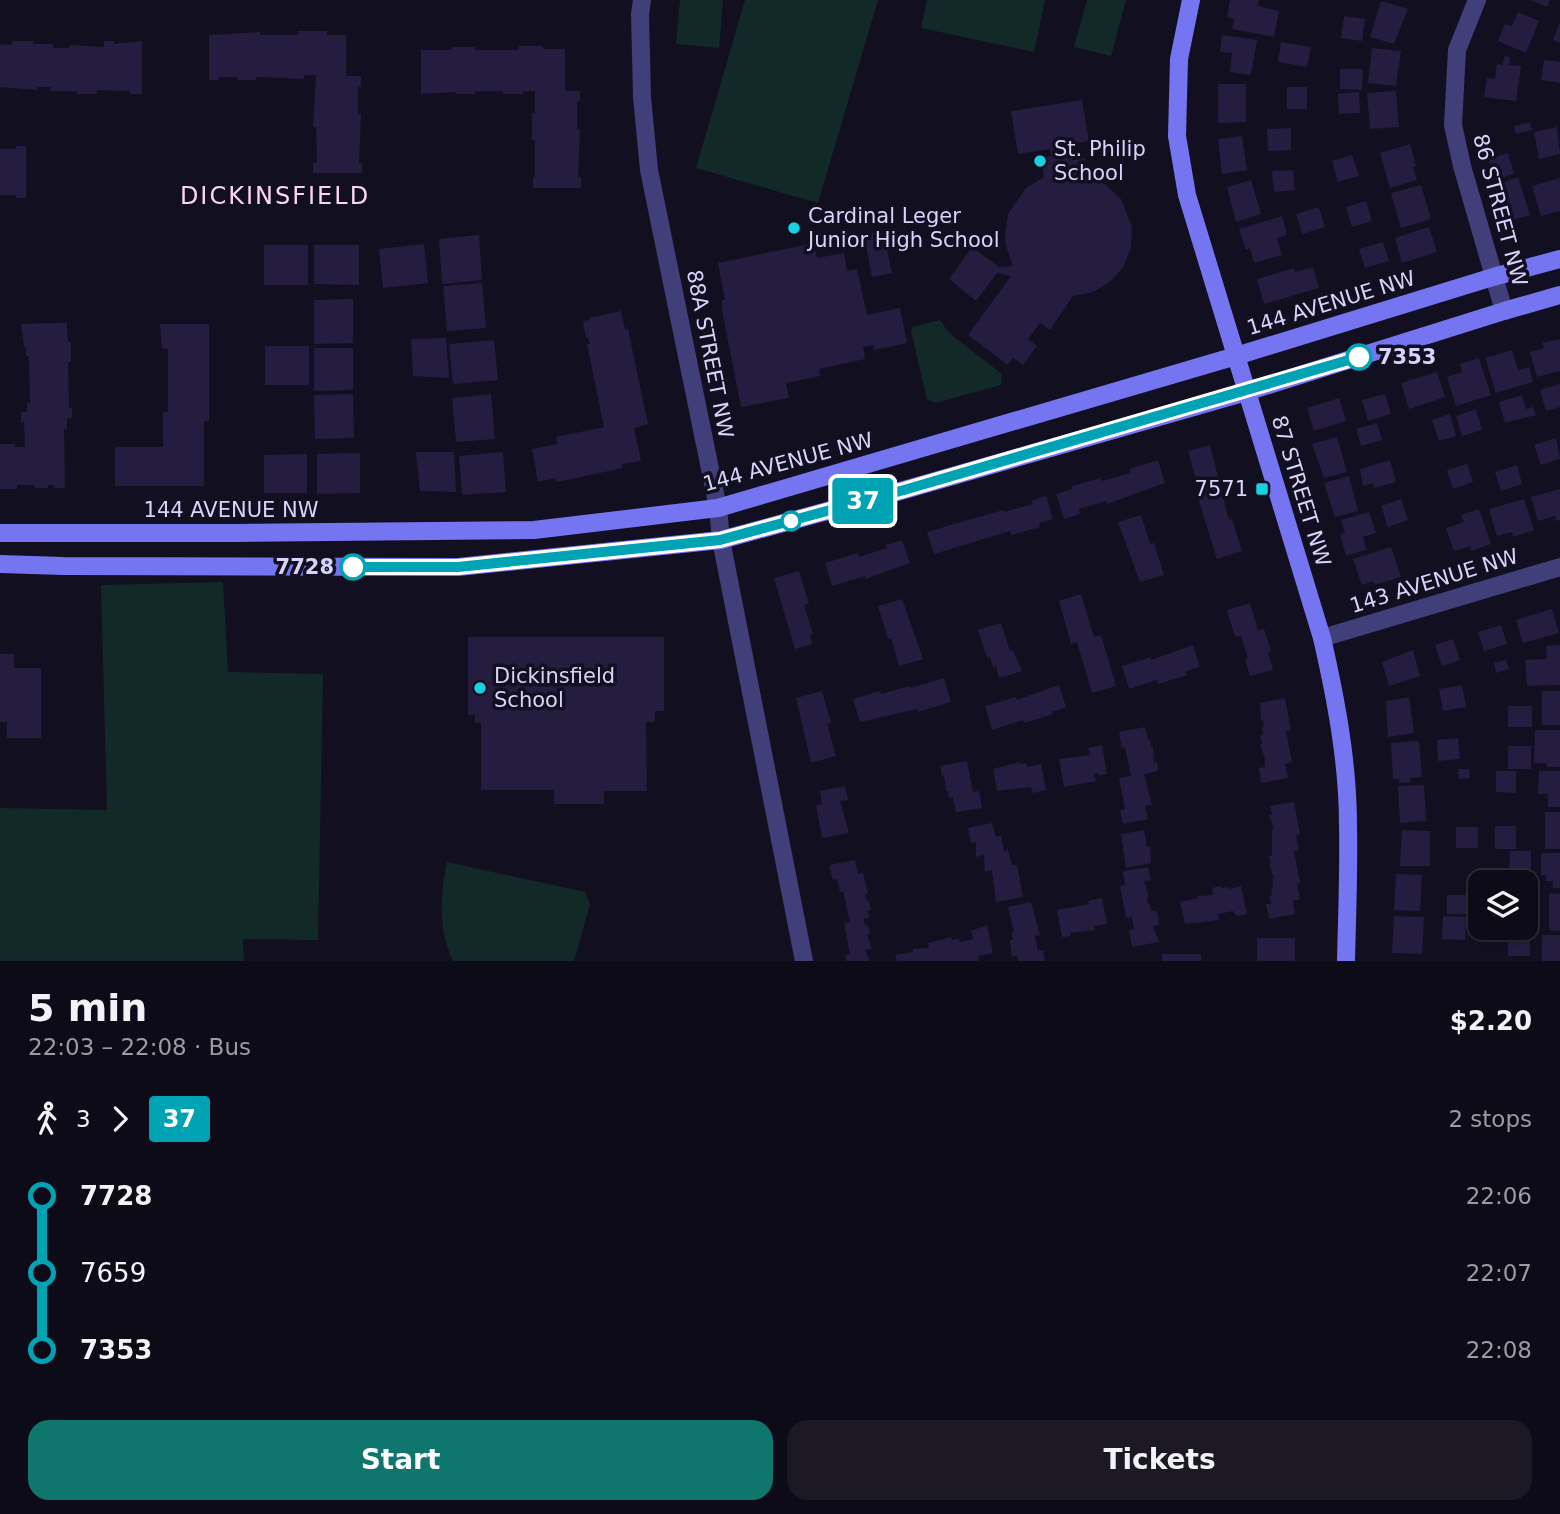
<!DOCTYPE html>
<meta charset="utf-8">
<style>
body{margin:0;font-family:"DejaVu Sans",sans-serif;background:#1c1925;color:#f1f3f6;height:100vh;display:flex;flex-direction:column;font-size:26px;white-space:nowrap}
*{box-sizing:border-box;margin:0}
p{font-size:23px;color:#9b9ba2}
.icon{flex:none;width:38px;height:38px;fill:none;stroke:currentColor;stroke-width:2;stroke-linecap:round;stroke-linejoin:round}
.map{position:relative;height:961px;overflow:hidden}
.side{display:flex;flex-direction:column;background:#0e0b18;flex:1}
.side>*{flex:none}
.badge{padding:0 14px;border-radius:5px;font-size:24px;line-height:46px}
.fabs{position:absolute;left:1468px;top:870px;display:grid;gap:14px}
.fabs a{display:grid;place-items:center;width:70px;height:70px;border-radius:14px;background:#0e0b18;box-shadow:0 2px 5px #0004,0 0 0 2px #2e2b37;font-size:35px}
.map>.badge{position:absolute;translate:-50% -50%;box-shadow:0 0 0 4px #fff}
.legs{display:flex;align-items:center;gap:10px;height:77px;padding:0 28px;font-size:23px}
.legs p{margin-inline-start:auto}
.head{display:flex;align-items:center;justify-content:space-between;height:119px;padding:0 28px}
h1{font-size:38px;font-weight:800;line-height:52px}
.action{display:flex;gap:14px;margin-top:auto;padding:14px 28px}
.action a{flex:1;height:80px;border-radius:21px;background:#0f766e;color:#fff;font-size:28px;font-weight:800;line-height:80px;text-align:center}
.action a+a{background:#1c1925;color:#f1f3f6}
ul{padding:0 28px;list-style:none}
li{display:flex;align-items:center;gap:24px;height:77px;font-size:26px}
li i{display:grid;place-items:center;width:10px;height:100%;margin:0 9px;background:currentColor}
li i::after{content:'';width:18px;height:18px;margin:-9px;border:5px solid;border-radius:50%;background:#0e0b18}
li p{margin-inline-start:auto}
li:first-child i{background:linear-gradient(#0000 50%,currentColor 0)}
li:last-child i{background:linear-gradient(currentColor 50%,#0000 0)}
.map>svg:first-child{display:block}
</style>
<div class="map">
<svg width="1560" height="961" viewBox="0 0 1560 961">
<rect width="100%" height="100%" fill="#120f20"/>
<g fill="#132928">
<polygon points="680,0 723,0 719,48 676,44"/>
<polygon points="745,0 878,0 818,203 696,168"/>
<polygon points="927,0 1045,0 1034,52 921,28"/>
<polygon points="1087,0 1126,0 1111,56 1074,47"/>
<polygon points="940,320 949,333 1002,374 1001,385 935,403 927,399 911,331 913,327"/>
<polygon points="223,582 228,672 323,674 318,940 243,939 244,961 0,961 0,808 107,810 101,585"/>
<path d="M 447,862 L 585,892 L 590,904 L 574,961 L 453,961 C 438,931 440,894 447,862 Z"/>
</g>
<g fill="#241d3f">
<polygon points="1230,0 1259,0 1258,6 1279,11 1274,37 1232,29 1234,19 1227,17"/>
<polygon points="1530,0 1550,0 1547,7"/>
<polygon points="1381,1 1408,9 1394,44 1370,37"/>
<polygon points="1518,12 1539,21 1526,53 1498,41 1505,24 1512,26"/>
<polygon points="1344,16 1365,19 1362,41 1341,38"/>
<polygon points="1560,22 1560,43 1553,40"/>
<polygon points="298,31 327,31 327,35 346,35 346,76 361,76 361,87 358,87 358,114 361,114 359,163 362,163 362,173 313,173 313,163 317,163 316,127 313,127 316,75 304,75 304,79 256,77 256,80 237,80 237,77 219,77 219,80 209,80 209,35 260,32 260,35 298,35"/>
<polygon points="1222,35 1257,40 1251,75 1230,72 1232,53 1220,52"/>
<polygon points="12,41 33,41 33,44 53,44 53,48 69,48 69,45 104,47 104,41 114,41 114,44 142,41 142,94 130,94 130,91 97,90 97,94 77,94 77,91 50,91 51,87 37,87 37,90 0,87 0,44 12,45"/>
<polygon points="1281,42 1311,47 1307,67 1278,62"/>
<polygon points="519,46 543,46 543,49 565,49 565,91 580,91 580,101 577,101 577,129 580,129 578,177 581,177 581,188 533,188 533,177 535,177 535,140 532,140 532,113 535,113 535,91 523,91 523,94 503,94 503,91 475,91 475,94 456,94 456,92 421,94 421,50 452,50 452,47 475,47 475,50 519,50"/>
<polygon points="1372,48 1401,51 1396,86 1368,83"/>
<polygon points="1504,56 1510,57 1509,65 1521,66 1516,101 1484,97 1487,78 1495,79 1497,64 1503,65"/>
<polygon points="1544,60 1560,62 1560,83 1541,80"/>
<polygon points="1340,69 1363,69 1362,90 1340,89"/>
<polygon points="1218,84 1246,84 1246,122 1218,123"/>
<rect x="1287" y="87" width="20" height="22"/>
<polygon points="1396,91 1399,127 1370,129 1367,93"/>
<polygon points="1359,92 1360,113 1339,114 1338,94"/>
<polygon points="1082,100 1089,141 1069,144 1070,151 1063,152 1062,146 1058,147 1059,154 1071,153 1072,160 1085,158 1088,176 1106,185 1121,199 1132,227 1131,247 1124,266 1110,282 1093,292 1073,296 1050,330 1040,323 1028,339 1037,346 1023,365 1013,358 1008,365 968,335 1011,276 997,273 976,301 949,279 972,247 999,267 1013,266 1006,246 1005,235 1008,214 1026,188 1044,177 1041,158 1051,156 1050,149 1018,154 1011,111"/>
<polygon points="1530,122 1532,130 1516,134 1514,126"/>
<polygon points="1557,127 1560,154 1539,159 1534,132"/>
<polygon points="1291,128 1291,150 1268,151 1267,129"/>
<polygon points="1242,136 1247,170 1222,174 1218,139"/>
<polygon points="1410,144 1416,166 1413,167 1417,180 1390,188 1380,153"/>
<polygon points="16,146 26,146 26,198 16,198 16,195 0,195 0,149 16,149"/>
<polygon points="1508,153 1514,174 1494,180 1488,159"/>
<polygon points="1352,155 1359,176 1338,182 1332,161"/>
<polygon points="1293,170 1295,190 1274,192 1272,171"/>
<polygon points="1518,177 1530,215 1506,222 1494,185"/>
<polygon points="1560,178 1560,211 1541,216 1532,186"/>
<polygon points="1251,180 1261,214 1236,222 1227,187"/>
<polygon points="1421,185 1431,219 1401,228 1391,193"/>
<polygon points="1366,201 1372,221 1352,227 1346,207"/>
<polygon points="1319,207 1325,227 1302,234 1296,214"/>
<polygon points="1282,216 1287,235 1277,238 1282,255 1254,263 1250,248 1246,250 1239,229"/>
<polygon points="1429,227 1437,252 1402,263 1395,238"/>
<polygon points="883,231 892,273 872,277 864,235"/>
<polygon points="479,235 482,280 442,284 439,239"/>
<polygon points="1383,242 1389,261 1365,268 1359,249"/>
<polygon points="814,243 817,258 844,253 847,271 857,269 867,315 900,308 907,343 874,350 873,345 863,347 865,359 819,369 820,376 786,383 789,398 741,407 722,310 722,300 725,300 718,263"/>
<polygon points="424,244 428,283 383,288 379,249"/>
<rect x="264" y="245" width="44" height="40"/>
<polygon points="314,245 359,245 359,285 314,284"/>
<polygon points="1313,267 1319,288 1264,304 1257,279 1294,268 1295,272"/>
<polygon points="482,283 486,328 447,331 443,286"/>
<polygon points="353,299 353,343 314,344 314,300"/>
<polygon points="621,311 625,329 628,329 648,424 634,428 641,461 622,464 623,468 557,482 556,478 538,482 532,449 557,444 556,437 604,427 587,344 590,344 588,337 586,338 583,321 589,320 589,318"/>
<polygon points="67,323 68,342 71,342 71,362 68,362 69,408 72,408 72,418 67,418 67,429 64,429 65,488 54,488 54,485 48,485 48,488 35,488 35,485 17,485 17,489 0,489 0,444 15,444 15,447 25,447 24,422 21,422 21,412 27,412 27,403 30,403 29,356 26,356 26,347 24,347 21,324"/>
<polygon points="160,324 209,324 209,421 204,421 204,486 115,486 115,447 163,447 163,412 168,412 168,349 162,349"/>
<polygon points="446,338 449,378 413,376 411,339"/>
<polygon points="1560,339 1560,371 1537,377 1530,352 1544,348 1542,343"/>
<polygon points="494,340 498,380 453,384 449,344"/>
<rect x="265" y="346" width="44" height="39"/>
<polygon points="314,348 353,348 353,390 314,391"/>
<polygon points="1512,350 1518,370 1529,367 1533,382 1496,393 1485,358"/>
<polygon points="1479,358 1491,395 1456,406 1447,377 1462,372 1460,364"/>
<polygon points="1437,372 1445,397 1409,409 1401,383"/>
<polygon points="1560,384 1560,407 1546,411 1540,390"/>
<polygon points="353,394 354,438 315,439 314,395"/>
<polygon points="491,394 495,439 456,442 452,398"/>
<polygon points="1385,394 1391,414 1368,421 1362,400"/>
<polygon points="1522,395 1526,409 1533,407 1536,415 1505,423 1499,402"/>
<polygon points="1339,398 1346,421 1314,431 1307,408"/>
<polygon points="1476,409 1482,430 1462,436 1456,416"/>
<polygon points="1450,414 1456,436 1439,441 1432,420"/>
<polygon points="1377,423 1382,440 1361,446 1356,429"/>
<polygon points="1337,437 1347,472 1324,478 1312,444"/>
<polygon points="1556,438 1560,459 1541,465 1534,445"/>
<polygon points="1210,445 1229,520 1232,519 1242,551 1217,559 1198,498 1201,497 1188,451"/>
<polygon points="416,452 454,452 456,492 420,491"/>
<polygon points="503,452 506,492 462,495 459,456"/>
<polygon points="360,453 360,493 317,494 317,454"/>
<polygon points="307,454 307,493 264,493 264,455"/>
<polygon points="1158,460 1165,483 1107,504 1106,501 1079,509 1080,514 1064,519 1056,494 1072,489 1072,486 1100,478 1102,481 1130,473 1129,469"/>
<polygon points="1390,460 1396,482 1374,488 1373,483 1363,486 1360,469"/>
<polygon points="1467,464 1473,482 1453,489 1447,470"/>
<polygon points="1517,465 1522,484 1501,491 1495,472"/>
<polygon points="1349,476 1358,511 1335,517 1324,483"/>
<polygon points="1560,489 1560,520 1556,521 1555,516 1538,521 1531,497"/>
<polygon points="1046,496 1053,519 1039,523 1040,527 1011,535 1010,531 934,554 927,532 1003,510 1004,512 1033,504 1031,501"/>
<polygon points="1401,499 1408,520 1388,527 1381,506"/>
<polygon points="1524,499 1534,530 1513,537 1512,532 1497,536 1489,509"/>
<polygon points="1479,509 1491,544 1471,551 1470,546 1454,551 1446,528 1464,522 1461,515"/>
<polygon points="1369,512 1376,533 1363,537 1366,550 1346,556 1340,534 1345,533 1341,520"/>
<polygon points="1141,515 1150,544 1154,543 1164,575 1140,582 1118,522"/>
<polygon points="902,540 910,563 865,579 865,576 832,586 825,563 858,553 859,557 887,548 886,545"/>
<polygon points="1391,547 1401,577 1374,585 1373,581 1362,585 1353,559"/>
<polygon points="799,571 809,604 804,605 813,634 810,635 812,644 795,649 774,578"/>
<polygon points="1081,594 1094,637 1101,635 1116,686 1092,693 1077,642 1071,644 1059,601"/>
<polygon points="902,599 923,659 899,666 891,638 888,639 878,606"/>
<polygon points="1250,603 1258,630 1264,629 1271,651 1268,652 1273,670 1250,676 1245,659 1248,658 1241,636 1235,637 1227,610"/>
<polygon points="1552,609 1559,633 1523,643 1516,620"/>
<polygon points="1001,623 1010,651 1013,650 1022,671 999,678 996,666 993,667 990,657 987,658 978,630"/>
<polygon points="1501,625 1507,644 1484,651 1478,632"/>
<polygon points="468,637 664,637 664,711 655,711 655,722 646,722 647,791 604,791 604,804 554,804 554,790 481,790 481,723 475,723 475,715 468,715"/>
<polygon points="1453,639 1460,660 1442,666 1435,645"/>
<polygon points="1193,645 1200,667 1186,671 1187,675 1158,684 1157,680 1129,689 1122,666 1151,657 1151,660"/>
<polygon points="1560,645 1560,685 1527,686 1525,660 1547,659 1546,646"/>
<polygon points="1413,650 1420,676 1389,686 1382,662"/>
<polygon points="0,654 14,654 14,668 41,668 41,738 7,738 7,722 0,722"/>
<polygon points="1506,660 1509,669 1496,673 1494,663"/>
<polygon points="944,678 951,702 918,712 917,709 860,722 853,699 880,691 881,694 910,686 911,688"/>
<polygon points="1059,685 1066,707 1052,712 1053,714 1024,723 1023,720 992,730 985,706 1016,697 1017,700"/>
<polygon points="1462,685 1466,707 1443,711 1439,689"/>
<polygon points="822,691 831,723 827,724 836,756 811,763 796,698"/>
<rect x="1542" y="691" width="18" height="34"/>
<polygon points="1409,697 1414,733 1388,737 1386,701"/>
<polygon points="1285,698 1291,730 1286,731 1292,762 1285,764 1288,778 1261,783 1259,768 1265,767 1265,759 1260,744 1262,744 1260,735 1263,735 1262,727 1264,727 1263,720 1261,720 1260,703"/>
<rect x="1508" y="706" width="24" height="21"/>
<polygon points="1145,727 1148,740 1150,739 1151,747 1153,746 1154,763 1157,762 1158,771 1144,774 1152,805 1145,806 1148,819 1123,824 1120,810 1125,809 1119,778 1131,776 1125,747 1122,748 1119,732"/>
<polygon points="1535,730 1560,730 1560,767 1547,767 1547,763 1534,763"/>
<polygon points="1458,738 1460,759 1438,761 1437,740"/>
<polygon points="1419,741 1422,777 1410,778 1410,782 1399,783 1399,779 1393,779 1391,743"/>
<polygon points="1102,745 1107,774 1098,775 1098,773 1094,774 1096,781 1064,787 1059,759 1090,755 1088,748"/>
<rect x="1508" y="746" width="23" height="23"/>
<polygon points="967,761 973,792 979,791 982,808 956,812 953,797 949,798 948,791 946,791 944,775 942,776 940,766"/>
<polygon points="1019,762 1020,764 1026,763 1027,767 1041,764 1046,790 1033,793 1031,787 997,791 993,769"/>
<polygon points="1458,769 1469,769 1470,778 1459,779"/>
<polygon points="1496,771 1516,771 1516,793 1496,792"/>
<polygon points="1539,771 1560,771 1560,807 1548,807 1548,794 1538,794"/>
<polygon points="1424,785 1426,821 1400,823 1398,786"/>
<polygon points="845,786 848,800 840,801 849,833 822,838 816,805 822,804 820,791"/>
<polygon points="1294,802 1300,834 1296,835 1299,850 1294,851 1300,883 1297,883 1300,899 1293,901 1295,914 1269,919 1266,904 1271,904 1270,896 1272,895 1271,888 1273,887 1272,879 1274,879 1269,863 1271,863 1269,856 1272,856 1272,830 1274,829 1269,815 1272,815 1270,806"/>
<rect x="1545" y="812" width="15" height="37"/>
<polygon points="992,823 996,837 1001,836 1004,851 1008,850 1012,865 1017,865 1023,897 996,902 992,870 985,872 984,855 976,857 976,842 971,843 968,828"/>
<rect x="1495" y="826" width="21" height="23"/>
<rect x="1456" y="827" width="22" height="21"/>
<polygon points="1144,830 1147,847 1150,847 1151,863 1126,868 1121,834"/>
<polygon points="1402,830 1430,831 1430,866 1400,866"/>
<polygon points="1510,851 1531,851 1531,874 1509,874"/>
<polygon points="1541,853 1560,853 1560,888 1553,888 1553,881 1546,881 1546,875 1541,875"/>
<polygon points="855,860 858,874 863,873 868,894 865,894 867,901 869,901 871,910 868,911 869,918 863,919 865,925 868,925 870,934 867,935 872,949 865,950 870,961 847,961 845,955 850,954 844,923 850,922 843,891 840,892 837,879 833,880 829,865"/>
<polygon points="1148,867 1151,880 1144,881 1149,897 1147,898 1148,904 1150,904 1151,911 1157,911 1159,925 1153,926 1159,942 1132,947 1129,930 1134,929 1132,917 1126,918 1120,886 1125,885 1123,871"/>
<polygon points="1396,874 1422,875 1420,911 1394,910"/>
<polygon points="1221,886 1221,888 1229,887 1229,889 1241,886 1247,914 1237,916 1233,911 1218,914 1219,920 1185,924 1180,902 1198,898 1197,896 1213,895 1212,888"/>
<polygon points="1549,893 1560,894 1560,931 1549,930"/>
<rect x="1447" y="895" width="19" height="19"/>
<polygon points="1102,898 1107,924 1094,926 1095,930 1070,933 1071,936 1062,937 1057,910 1089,904 1088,901"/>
<polygon points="1031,902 1040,935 1035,936 1038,951 1043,950 1045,961 1018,961 1017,955 1012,957 1010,940 1013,940 1012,932 1014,932 1008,907"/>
<polygon points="1526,909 1529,909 1529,931 1509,931 1509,928 1526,928"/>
<polygon points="1394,916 1424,917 1422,954 1392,953"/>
<polygon points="1443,916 1466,917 1465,940 1442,939"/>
<polygon points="987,925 993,953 978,956 979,961 897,961 895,955 913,952 913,949 929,948 928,943 951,937 952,940 959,938 960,942 973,939 971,931"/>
<rect x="1508" y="934" width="22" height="22"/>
<rect x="1542" y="935" width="18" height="26"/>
<rect x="1257" y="938" width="38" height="23"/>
<rect x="1162" y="954" width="39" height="7"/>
</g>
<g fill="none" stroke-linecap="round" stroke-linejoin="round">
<g stroke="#403f7a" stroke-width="18">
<polyline points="642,0 640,14 642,97 649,170 718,508 721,540 804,961"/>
<polyline points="1477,0 1457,50 1453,125 1462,166 1504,311"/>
<polyline points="1322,638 1560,567"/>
</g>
<g stroke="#7574f1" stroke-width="18">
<path d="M 1191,0 L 1179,59 L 1177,136 L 1187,195 L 1322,638 C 1336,699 1348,763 1348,825 C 1349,871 1347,916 1346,961"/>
<polyline points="0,533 235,533 534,530 718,508 1236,356 1493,277 1560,259"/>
<polyline points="0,564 63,566 458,567 721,540 904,490 1246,392 1504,311 1560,295"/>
</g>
</g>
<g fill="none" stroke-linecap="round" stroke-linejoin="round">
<defs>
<polyline id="line-1" points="353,567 458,567 720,540 904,490 1359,357"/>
</defs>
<use href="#line-1" stroke="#fff" stroke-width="16"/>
<use href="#line-1" stroke="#00a3b4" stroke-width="10"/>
</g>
<g fill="#17d1e2" stroke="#120f20" stroke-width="2.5">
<circle cx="1040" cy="161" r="7"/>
<circle cx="794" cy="228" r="7"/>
<rect x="1255" y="482" width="14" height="14" rx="3.5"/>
<circle cx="480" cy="688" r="7"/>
</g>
<g fill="#fff" stroke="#00a3b4" stroke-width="3.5">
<circle cx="1359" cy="357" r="12"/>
<circle cx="791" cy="521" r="9"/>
<circle cx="353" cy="567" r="12"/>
</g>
<g text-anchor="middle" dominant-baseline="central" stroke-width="7" stroke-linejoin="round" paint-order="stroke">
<g font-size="21" fill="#d7d3fb" stroke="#120f20" text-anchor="start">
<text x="1054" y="149">St. Philip<tspan x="1054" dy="24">School</tspan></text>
<text x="808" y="216">Cardinal Leger<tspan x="808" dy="24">Junior High School</tspan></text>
<text x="1248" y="489" text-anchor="end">7571</text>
<text x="494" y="676">Dickinsfield<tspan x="494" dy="24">School</tspan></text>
</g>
<g font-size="21" fill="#d7d3fb" stroke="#120f20">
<text transform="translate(1500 210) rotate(75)">86 STREET NW</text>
<text transform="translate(1331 303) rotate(-17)">144 AVENUE NW</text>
<text transform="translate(710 354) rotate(79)">88A STREET NW</text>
<text transform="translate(788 462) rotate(-15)">144 AVENUE NW</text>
<text transform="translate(1301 491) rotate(73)">87 STREET NW</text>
<text x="231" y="510">144 AVENUE NW</text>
<text transform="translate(1434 581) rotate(-17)">143 AVENUE NW</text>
</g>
<g font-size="21" font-weight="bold" fill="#d7d3fb" stroke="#120f20" text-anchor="start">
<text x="1378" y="357">7353</text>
<text x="334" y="567" text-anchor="end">7728</text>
</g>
<g font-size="24" letter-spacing="2" fill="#fbd5ee" stroke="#120f20">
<text x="275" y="196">DICKINSFIELD</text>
</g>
</g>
</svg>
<div class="fabs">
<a><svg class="icon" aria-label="layers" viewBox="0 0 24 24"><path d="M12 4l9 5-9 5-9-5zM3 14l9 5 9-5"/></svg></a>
</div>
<b class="badge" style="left:863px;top:501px;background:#00a3b4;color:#fff">37</b>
</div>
<section class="side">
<div class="head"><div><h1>5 min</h1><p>22:03 – 22:08 · Bus</p></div><b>$2.20</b></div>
<div class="legs"><svg class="icon" aria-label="walk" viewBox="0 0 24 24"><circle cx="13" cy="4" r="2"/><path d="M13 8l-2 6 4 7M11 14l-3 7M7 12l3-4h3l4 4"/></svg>3<svg class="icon" aria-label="forward" viewBox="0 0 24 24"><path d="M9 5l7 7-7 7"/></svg><b class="badge" style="background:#00a3b4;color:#fff">37</b><p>2 stops</p></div>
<ul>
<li><i style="color:#00a3b4"></i><b>7728</b><p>22:06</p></li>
<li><i style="color:#00a3b4"></i><span>7659</span><p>22:07</p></li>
<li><i style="color:#00a3b4"></i><b>7353</b><p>22:08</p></li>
</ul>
<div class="action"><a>Start</a><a>Tickets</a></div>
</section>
